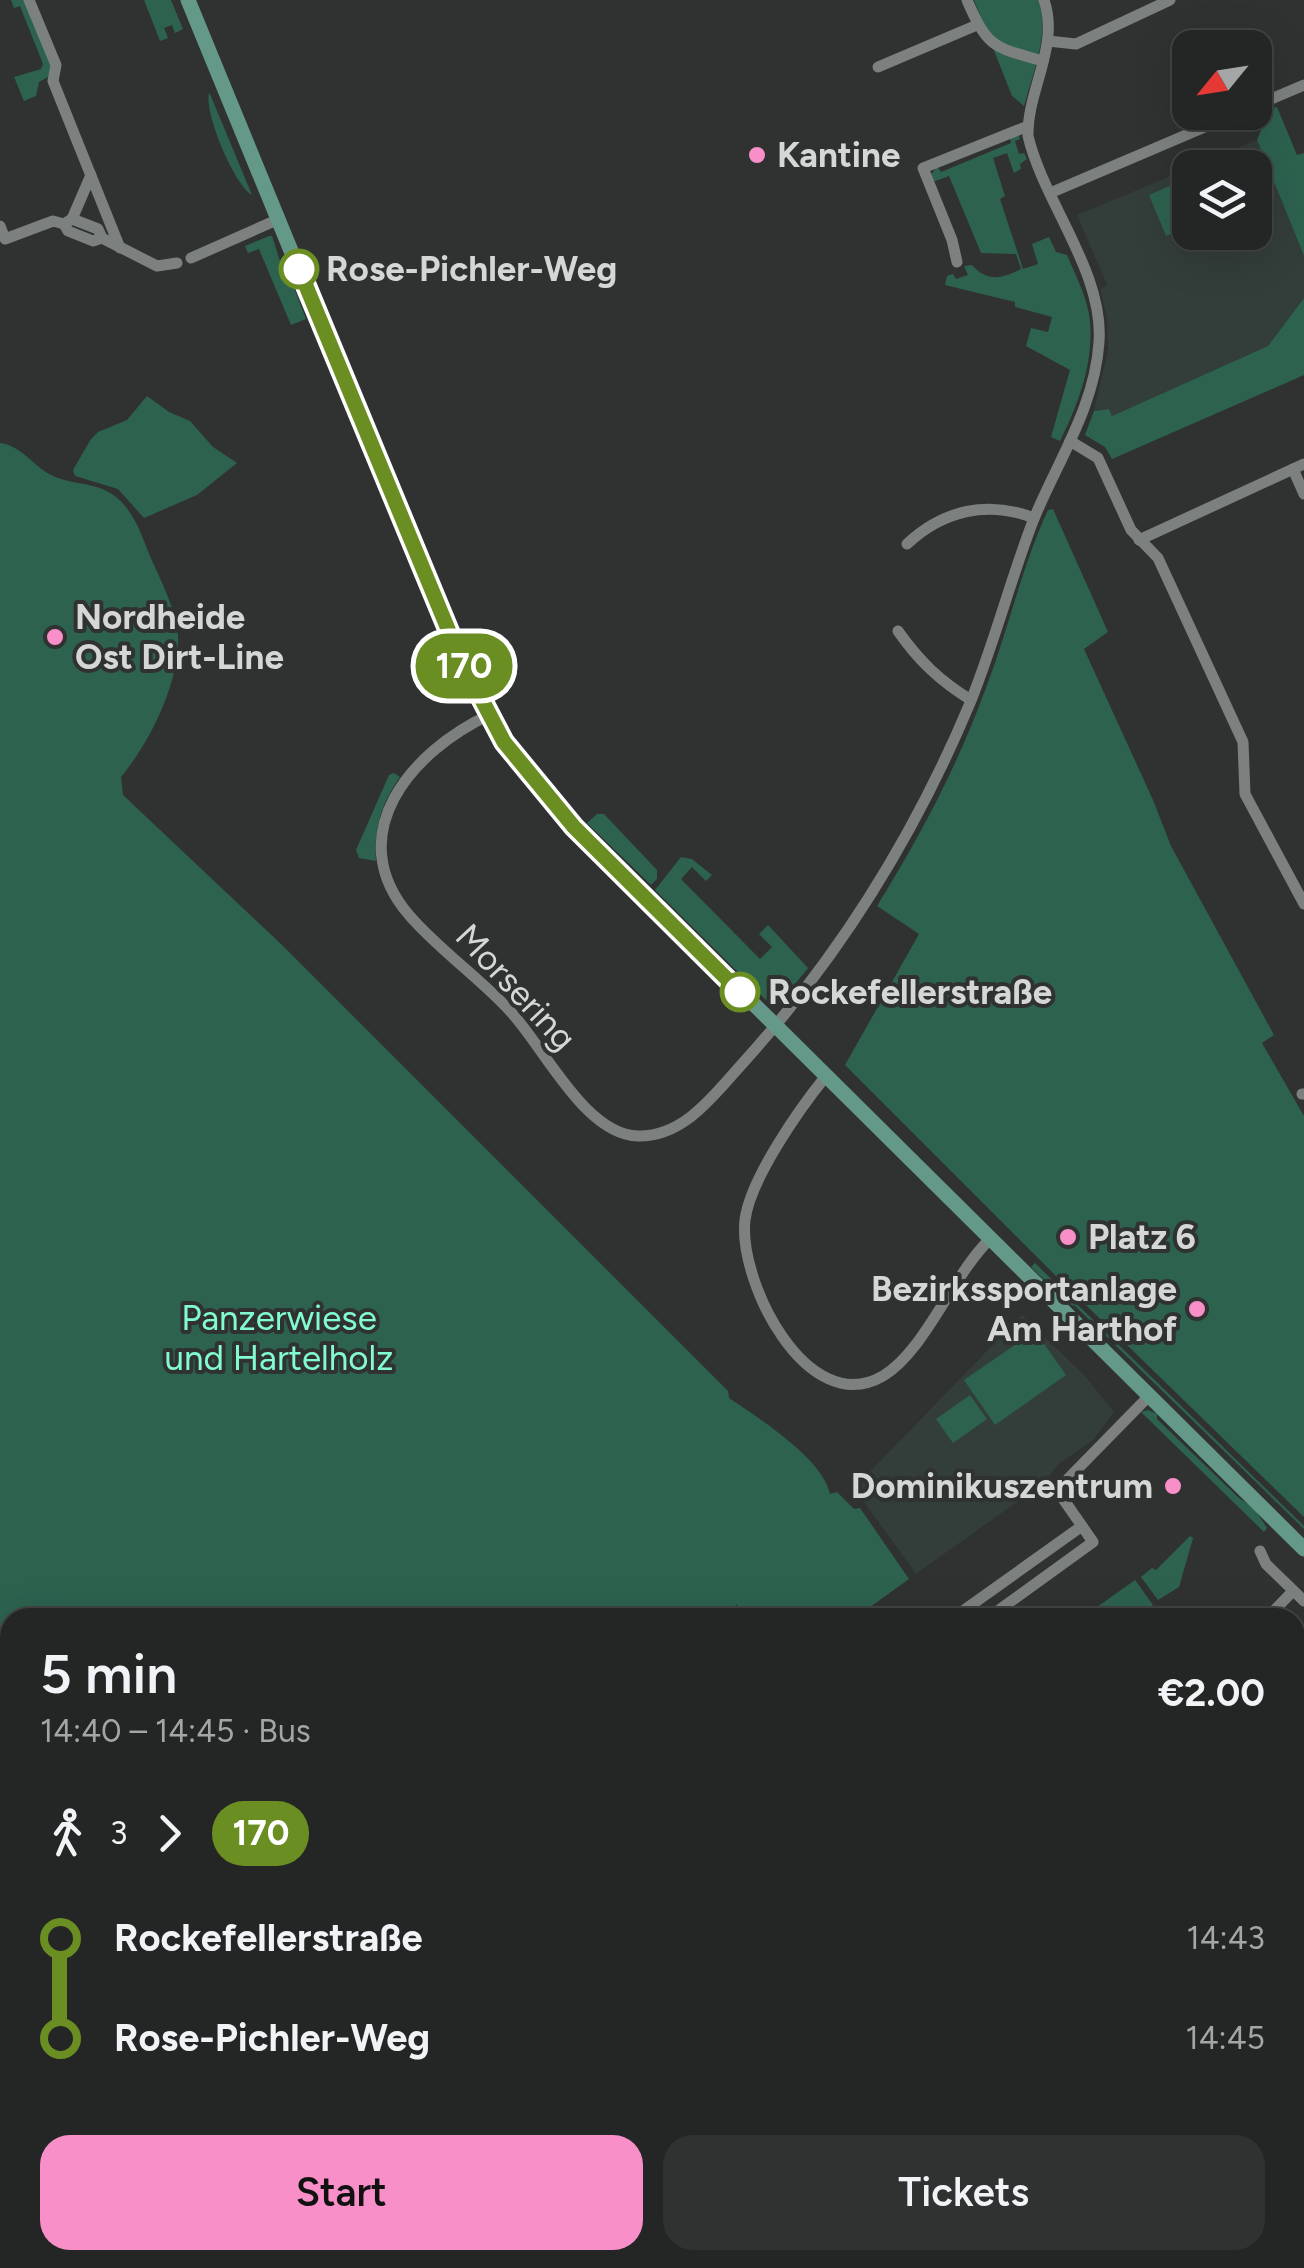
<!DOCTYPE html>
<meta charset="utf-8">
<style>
body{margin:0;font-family:Figtree,sans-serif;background:#2f3231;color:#f1f3f6;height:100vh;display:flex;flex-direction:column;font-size:38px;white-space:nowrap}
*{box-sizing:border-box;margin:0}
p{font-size:32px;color:#a3a5a6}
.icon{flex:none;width:55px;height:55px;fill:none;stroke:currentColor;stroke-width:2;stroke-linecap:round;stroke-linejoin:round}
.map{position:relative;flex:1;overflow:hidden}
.details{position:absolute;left:0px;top:1608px;width:1305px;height:662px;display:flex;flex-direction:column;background:#232624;border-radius:30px 30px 0 0;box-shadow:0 10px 40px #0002,0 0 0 2px #404341}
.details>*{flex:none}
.badge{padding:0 20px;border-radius:32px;font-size:35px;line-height:65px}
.needle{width:65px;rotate:240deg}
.controls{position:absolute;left:1172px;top:30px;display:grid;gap:20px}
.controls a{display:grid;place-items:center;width:100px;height:100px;border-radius:20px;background:#232624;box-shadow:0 10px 40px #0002,0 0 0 2px #404341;font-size:50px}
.map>.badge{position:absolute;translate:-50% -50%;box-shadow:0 0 0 5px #fff}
.legs{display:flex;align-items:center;gap:15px;height:110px;padding:0 40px;font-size:32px}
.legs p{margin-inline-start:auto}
.summary{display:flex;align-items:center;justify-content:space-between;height:170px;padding:0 40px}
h1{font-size:55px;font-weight:600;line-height:75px}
.button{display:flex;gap:20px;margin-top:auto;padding:20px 40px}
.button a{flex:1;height:115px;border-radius:30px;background:#f98fc8;color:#111;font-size:40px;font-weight:600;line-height:115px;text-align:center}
.button a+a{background:#2f3231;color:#f1f3f6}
ul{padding:0 40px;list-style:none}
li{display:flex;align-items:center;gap:35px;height:100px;font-size:38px}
li i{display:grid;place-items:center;width:15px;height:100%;margin:0 12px;background:currentColor}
li i::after{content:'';width:25px;height:25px;margin:-12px;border:8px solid;border-radius:50%;background:#232624}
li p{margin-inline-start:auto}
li:first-child i{background:linear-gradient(#0000 50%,currentColor 0)}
li:last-child i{background:linear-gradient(currentColor 50%,#0000 0)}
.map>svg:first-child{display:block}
</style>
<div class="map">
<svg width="1304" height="2268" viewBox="0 0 1304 2268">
<rect width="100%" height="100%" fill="#2f3230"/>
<g fill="#333d39">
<polygon points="1257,140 1304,256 1304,298 1268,346 1112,416 1108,409 1094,411 1108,350 1107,318 1100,289 1107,285 1077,215 1190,168 1190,232 1255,232 1255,168 1191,167"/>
<polygon points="1022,1315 1086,1377 1114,1412 1093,1440 1060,1463 1042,1484 916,1574 854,1488"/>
<polygon points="950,2260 1201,2260 1206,2268 939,2268"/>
</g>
<g fill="#2d624f">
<polygon points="11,0 24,0 52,67 48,77 39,82 36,96 24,101 14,77 41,69 43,64 20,6 14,8"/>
<polygon points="144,0 171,0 183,29 175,33 172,25 164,28 168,38 160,41"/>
<path d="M 974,0 L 1039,0 C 1050,33 1033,72 1024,106 L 1012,96 Z"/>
<path d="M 209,93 L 210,94 L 252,195 C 234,185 204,113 209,93 Z"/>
<polygon points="1277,107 1297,155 1304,153 1304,256 1257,140 1270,109"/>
<path d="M 1018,134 L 1020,139 L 1015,141 L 1019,154 L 1024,153 L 1027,159 L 1020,164 L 1021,169 L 1014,173 L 1007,153 L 993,158 L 1005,196 L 1000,199 L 1023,269 L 1038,264 L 1032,244 L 1049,237 L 1056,252 L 1067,255 C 1075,274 1085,293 1089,314 C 1096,357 1079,403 1060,441 L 1051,437 L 1070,370 L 1026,346 L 1031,328 L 1048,332 L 1052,317 L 1015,307 L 1015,302 L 945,285 L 947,276 L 953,274 L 956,279 L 968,275 L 964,266 L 972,265 C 987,282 1002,279 1021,269 L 1016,254 L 981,253 L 949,176 L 933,182 L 931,175 L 937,166 L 941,172 L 1011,143 L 1010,137 Z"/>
<polygon points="1257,150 1274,191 1255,199 1255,168 1214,167"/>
<polygon points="1179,182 1190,208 1190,226 1166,236 1149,195"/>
<polygon points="269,236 272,236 286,280 293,285 306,319 291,325 259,249 248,253 245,246"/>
<polygon points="1304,298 1304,375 1112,459 1105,447 1085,435 1094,411 1109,409 1112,416 1268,346"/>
<polygon points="147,396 169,412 190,421 213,447 237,463 197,495 144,518 118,489 75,476 73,470 91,439 98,432 127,420"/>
<path d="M 0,443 C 24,446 36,471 58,478 C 78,485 99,483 116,497 C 134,511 142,536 150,556 C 161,581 176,609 178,636 C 180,682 150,742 121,777 L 123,795 L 282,945 L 728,1391 L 729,1398 C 759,1418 824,1460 830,1494 L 837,1492 L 854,1509 L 860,1508 L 909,1579 L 855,1618 L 746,1617 L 736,1604 L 735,1611 L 740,1617 L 10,1618 L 10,2260 L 832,2260 L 821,2268 L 0,2268 Z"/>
<path d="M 1053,509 L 1108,632 L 1084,649 L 1153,800 L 1171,846 L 1274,1035 L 1262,1043 L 1304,1116 L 1304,1517 L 1058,1278 L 845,1065 L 919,934 L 877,906 C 921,835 959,763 987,685 C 1009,627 1022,566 1048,510 Z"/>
<path d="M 394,773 L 400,777 C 381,804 374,828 376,861 L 359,858 L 356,850 L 389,775 Z"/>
<polygon points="597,814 604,814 657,870 657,879 651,885 587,823"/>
<polygon points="681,857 692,859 712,875 706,881 692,867 681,879 760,959 772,947 759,934 768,925 808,968 779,1004 769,1003 655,890"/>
<polygon points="1035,1263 1304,1526 1304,1529 1075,1306 1069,1304 1031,1267"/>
<polygon points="1035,1331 1066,1375 995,1425 964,1380"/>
<polygon points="970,1395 987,1419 953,1443 936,1419"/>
<polygon points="1148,1410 1157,1414 1157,1419 1239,1498 1254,1508 1267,1528 1264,1532 1141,1412"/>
<polygon points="1190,1536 1193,1538 1179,1587 1158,1600 1141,1577 1152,1568 1156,1570"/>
<polygon points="1135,1580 1153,1605 1135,1617 1083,1617"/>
</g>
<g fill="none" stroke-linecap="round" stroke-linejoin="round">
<g stroke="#7c807e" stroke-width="11">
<polyline points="29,0 56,65 53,81 120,248"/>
<path d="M 967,0 C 988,49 994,47 1043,61"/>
<polyline points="1048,41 1076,44 1170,0"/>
<polyline points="878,67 977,25"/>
<polyline points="1255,106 1304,85"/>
<polyline points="1050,193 1240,112"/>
<polyline points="72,219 91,175"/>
<polyline points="64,224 68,231 93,241 102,238"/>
<polyline points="0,226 5,239 53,221 64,224 72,219 98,229 102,238 157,266 177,263"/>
<polyline points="191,258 279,219"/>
<polyline points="957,262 952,240 923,168 1028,126"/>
<polyline points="1070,441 1098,458 1131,530 1158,558 1243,742 1245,794 1304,904"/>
<polyline points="1293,469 1304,494"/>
<polyline points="1139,540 1304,464"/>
<path d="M 907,544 C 943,510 988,500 1034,518"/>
<path d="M 898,631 C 919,661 940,681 971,700"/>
<path d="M 489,715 C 412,751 340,834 409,915 C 439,950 479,977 510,1011 C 544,1047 585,1135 638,1136 C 684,1137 714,1095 742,1064 C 839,957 914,837 970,703 C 994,644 1010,581 1033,521 C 1057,462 1095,407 1099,342 C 1104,272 1044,203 1028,136 C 1027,90 1060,46 1044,0"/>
<path d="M 826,1076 C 800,1108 750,1179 745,1220 C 738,1281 807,1420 883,1376 C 925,1351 952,1276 990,1239"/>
<polyline points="1302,1094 1304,1094"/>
<polyline points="1260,1551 1266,1564 1304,1601"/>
<polyline points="953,1618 1082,1526"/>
<polyline points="988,1618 1093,1542 1057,1490 1149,1396"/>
<polyline points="1248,1618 1254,1613 1257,1618"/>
<polyline points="1267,1618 1293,1591"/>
<polyline points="1295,1748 1304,1741"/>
<polyline points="1295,1773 1304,1767"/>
<polyline points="1295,1937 1304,1930"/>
<polyline points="1295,2085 1304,2079"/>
<polyline points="1295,2116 1304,2129"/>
<polyline points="828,2268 839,2260"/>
<polyline points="946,2268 958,2260"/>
</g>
<g stroke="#649989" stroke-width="15">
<path d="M 188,0 L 430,589 C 470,682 504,752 575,827 L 1304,1549"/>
<polyline points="1295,2252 1304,2245"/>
<polyline points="1272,2268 1283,2260"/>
</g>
</g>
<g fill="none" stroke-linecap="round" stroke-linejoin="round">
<defs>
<polyline id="line-1" points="299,269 460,658 504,742 574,827 740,992"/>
</defs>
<use href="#line-1" stroke="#fff" stroke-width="22"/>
<use href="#line-1" stroke="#6b8e23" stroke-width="15"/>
</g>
<g fill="#f98fc8" stroke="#2f3230" stroke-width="4">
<circle cx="757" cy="155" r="10"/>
<circle cx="55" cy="637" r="10"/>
<circle cx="1068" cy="1237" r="10"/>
<circle cx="1197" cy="1309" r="10"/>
<circle cx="1173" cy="1486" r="10"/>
</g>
<g fill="#fff" stroke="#6b8e23" stroke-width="5">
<circle cx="299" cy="269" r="18"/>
<circle cx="740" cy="992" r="18"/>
</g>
<g text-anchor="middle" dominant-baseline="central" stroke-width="8" stroke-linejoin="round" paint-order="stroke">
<g font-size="35" font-weight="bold" fill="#d5d7d6" stroke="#2f3230" text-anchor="start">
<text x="777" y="155">Kantine</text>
<text x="75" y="617">Nordheide<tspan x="75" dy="40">Ost Dirt-Line</tspan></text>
<text x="1088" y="1237">Platz 6</text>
<text x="1177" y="1289" text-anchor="end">Bezirkssportanlage<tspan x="1177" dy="40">Am Harthof</tspan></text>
<text x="1153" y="1486" text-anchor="end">Dominikuszentrum</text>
</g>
<g font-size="35" font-weight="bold" fill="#d5d7d6" stroke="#2f3230" text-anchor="start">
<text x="326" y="269">Rose-Pichler-Weg</text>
<text x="768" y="992">Rockefellerstraße</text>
</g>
<g font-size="35" fill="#d5d7d6" stroke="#2f3230">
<text transform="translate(516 987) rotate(47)">Morsering</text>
</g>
<g font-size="35" fill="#81fbcf" stroke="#2f3230">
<text x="279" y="1318">Panzerwiese<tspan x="279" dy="40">und Hartelholz</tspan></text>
</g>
</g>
</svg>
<div class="controls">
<a><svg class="needle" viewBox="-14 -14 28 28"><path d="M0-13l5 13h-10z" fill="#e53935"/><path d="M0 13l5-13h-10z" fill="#a3a5a6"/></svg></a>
<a><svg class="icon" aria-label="layers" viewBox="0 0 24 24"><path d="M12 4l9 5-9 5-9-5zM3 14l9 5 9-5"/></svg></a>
</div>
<b class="badge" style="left:464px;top:666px;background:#6b8e23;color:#fff">170</b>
<section class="details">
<div class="summary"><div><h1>5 min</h1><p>14:40 – 14:45 · Bus</p></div><b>€2.00</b></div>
<div class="legs"><svg class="icon" aria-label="walk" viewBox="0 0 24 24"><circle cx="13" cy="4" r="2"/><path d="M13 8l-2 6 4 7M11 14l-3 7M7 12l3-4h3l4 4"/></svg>3<svg class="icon" aria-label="forward" viewBox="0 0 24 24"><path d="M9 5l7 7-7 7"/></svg><b class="badge" style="background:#6b8e23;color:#fff">170</b></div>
<ul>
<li><i style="color:#6b8e23"></i><b>Rockefellerstraße</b><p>14:43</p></li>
<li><i style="color:#6b8e23"></i><b>Rose-Pichler-Weg</b><p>14:45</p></li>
</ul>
<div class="button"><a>Start</a><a>Tickets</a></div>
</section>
</div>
